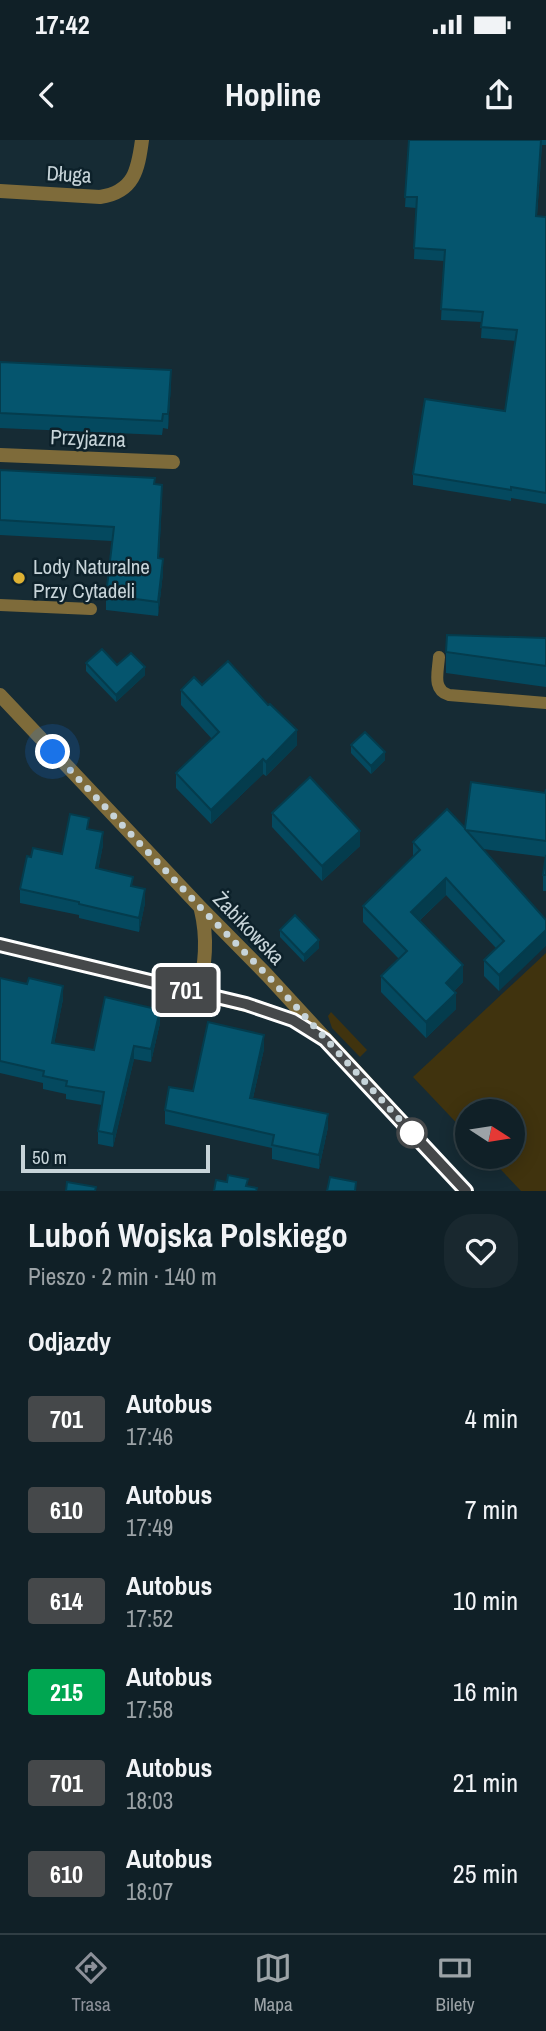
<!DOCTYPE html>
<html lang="pl">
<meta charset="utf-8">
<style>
body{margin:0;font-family:"Archivo Narrow",sans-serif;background:#19282f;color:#f1f3f6;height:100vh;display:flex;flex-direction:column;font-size:26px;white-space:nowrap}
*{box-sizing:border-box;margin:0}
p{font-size:23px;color:#9ca3a7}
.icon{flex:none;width:38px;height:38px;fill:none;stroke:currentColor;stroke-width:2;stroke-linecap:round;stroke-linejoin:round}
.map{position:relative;height:1051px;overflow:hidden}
.side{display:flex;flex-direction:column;background:#102027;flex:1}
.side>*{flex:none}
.badge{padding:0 14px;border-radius:5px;font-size:24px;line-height:46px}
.needle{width:46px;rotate:102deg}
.fabs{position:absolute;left:455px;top:959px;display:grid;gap:14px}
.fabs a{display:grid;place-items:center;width:70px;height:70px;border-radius:50%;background:#102027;box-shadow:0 4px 18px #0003,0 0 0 2px #303e44;font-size:35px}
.scale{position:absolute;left:21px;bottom:18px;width:189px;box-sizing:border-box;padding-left:7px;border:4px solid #c7d4d9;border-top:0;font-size:19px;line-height:24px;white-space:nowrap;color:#c7d4d9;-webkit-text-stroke:5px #0d212a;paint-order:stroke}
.you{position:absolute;width:35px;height:35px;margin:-18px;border:5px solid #fff;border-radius:50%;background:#1a73e8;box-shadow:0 0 0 10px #1a73e833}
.map>.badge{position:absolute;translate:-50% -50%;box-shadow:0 0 0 4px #fff}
h2{padding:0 28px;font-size:26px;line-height:63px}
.round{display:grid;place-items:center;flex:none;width:74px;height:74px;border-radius:28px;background:#19282f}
.summary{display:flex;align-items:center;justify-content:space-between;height:119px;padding:0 28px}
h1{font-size:33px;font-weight:700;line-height:52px}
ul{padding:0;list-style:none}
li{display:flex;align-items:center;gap:21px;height:91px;padding:0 28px}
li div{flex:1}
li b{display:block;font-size:26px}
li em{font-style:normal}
li .badge{min-width:77px;font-weight:700;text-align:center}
.status{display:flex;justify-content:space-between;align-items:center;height:49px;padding:0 35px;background:#102027;direction:ltr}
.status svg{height:19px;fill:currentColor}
header{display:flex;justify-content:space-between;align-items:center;height:91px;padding:0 28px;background:#102027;font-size:32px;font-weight:700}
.tabs{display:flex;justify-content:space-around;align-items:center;height:98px;border-top:2px solid #303e44;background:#102027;font-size:19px;color:#9ca3a7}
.tabs a{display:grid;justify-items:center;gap:4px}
.tabs .selected{color:#8c9099}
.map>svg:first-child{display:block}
</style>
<div class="status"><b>17:42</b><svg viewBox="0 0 49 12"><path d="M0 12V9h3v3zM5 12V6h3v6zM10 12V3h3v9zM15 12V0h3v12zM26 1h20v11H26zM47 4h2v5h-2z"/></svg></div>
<header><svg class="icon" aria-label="back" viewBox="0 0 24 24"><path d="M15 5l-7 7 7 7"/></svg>Hopline<svg class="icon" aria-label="share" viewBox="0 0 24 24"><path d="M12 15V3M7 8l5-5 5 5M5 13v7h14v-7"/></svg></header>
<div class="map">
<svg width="546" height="1051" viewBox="0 0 546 1051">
<rect width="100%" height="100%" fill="#162b34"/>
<g fill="#40330e">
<polygon points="546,813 546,1051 521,1051 489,1017 513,1017 513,971 467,971 467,994 413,937"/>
<polygon points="331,872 367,910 360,917 332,888 328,876"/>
</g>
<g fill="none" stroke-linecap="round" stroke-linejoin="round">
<g stroke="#7e6b3a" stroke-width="12">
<polyline points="0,465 91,469"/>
<path d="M 439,517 C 438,532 432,550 449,555 L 546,563"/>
</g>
<g stroke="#7e6b3a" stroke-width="14">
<path d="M 0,51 L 100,57 C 134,52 138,30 142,0"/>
<polyline points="0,315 173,322"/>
</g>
<g stroke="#7e6b3a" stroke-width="14">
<polyline points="0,555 201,768 267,835 466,1051"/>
<polyline points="0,805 263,869 293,880 312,892"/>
<path d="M 199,853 C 205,824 208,799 201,770"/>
</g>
</g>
<g fill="#04495f">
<polygon points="409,0 546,0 546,5 542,5 537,76 546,77 546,364 511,358 511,361 413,345 413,334 505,271 516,201 481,198 482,182 441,180 444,121 414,119 416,68 405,67"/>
<polygon points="0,222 171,244 168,289 163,288 162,295 0,288"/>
<polygon points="0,330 155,344 162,359 159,418 163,433 158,476 106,470 106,455 112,401 0,395"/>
<polygon points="546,498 546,547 446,533 446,512"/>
<polygon points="86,523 145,535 116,562 86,531"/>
<polygon points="202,545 297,605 266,636 263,634 211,684 176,648 176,633 212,599 181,565 181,550"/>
<polygon points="351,605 385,620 371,634 351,613"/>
<polygon points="546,649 546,751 543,751 543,735 546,717 483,709 546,780 499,851 484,836 484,820 496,808 446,755 419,781 463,842 454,851 456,869 426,898 381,852 381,836 399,819 363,782 363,766 413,718 413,702 465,688 545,653"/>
<polygon points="272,673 360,706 322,741 272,687"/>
<polygon points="89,689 103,705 98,729 133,747 145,763 139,792 79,778 79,775 20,763 20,749 31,717 62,714"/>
<polygon points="280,790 319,808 304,822 280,797"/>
<polygon points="0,838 63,859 54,904 94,910 160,883 151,922 134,919 113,1007 98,1004 98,991 102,965 66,959 66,954 43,949 43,943 0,933"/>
<polygon points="264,909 253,958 328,987 319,1029 272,1019 272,1008 165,984 165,970 193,951"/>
</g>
<g fill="#043c4d">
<polygon points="171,230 171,244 168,289 168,274"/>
<polygon points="162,345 162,359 158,433 158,418"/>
<polygon points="163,419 163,433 158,476 158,462"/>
<polygon points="145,527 145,535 116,562 116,555"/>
<polygon points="297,590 297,605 266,636 266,622"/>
<polygon points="385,612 385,620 371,634 371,626"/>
<polygon points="263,619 263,634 211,684 211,670"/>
<polygon points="360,691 360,706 322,741 322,726"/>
<polygon points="103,692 103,705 96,742 96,728"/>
<polygon points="446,738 446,755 411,788 411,772"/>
<polygon points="145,749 145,763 139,792 139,778"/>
<polygon points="546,790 546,806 499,851 499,835"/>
<polygon points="319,800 319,808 304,822 304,815"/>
<polygon points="463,825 463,842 446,859 446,843"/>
<polygon points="63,846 63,859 52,916 52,903"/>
<polygon points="456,853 456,869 426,898 426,882"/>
<polygon points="160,870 160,883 151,922 151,909"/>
<polygon points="264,895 264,909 250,971 250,958"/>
<polygon points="134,906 134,919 113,1007 113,994"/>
<polygon points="328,974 328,987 319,1029 319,1015"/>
</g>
<g fill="#05556e" stroke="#043c4d" stroke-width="2">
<polygon points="409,0 541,0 536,76 546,77 546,353 511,347 511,350 413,334 425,259 505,271 517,190 481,187 483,172 441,169 445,110 414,108 417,57 405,57"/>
<polygon points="0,222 171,230 168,274 163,274 162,281 0,273"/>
<polygon points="0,330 155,338 154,344 162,345 158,418 163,419 158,462 106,455 114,387 0,380"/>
<polygon points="447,495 546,498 546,526 446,512"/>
<polygon points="102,509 117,525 131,513 145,527 116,555 86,523"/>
<polygon points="228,521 268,565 270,564 297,590 266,622 263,619 211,670 176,633 219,592 181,550 194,537 202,545"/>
<polygon points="365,592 385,612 371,626 351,605"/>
<polygon points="310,637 360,691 322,726 272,673"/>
<polygon points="471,642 545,653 546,649 546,701 466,690 546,780 546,790 499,835 484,820 504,801 446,738 411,772 463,825 446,843 456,853 426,882 381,836 407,811 363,766 420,710 413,702 447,669 465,688"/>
<polygon points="70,674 89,678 87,689 103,692 96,728 133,737 131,746 145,749 139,778 79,764 79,762 20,749 27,716 31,717 33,708 62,714"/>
<polygon points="546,715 546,735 543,735"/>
<polygon points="295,775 319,800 304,815 280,790"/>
<polygon points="0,838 27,844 29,838 63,846 52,903 94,910 105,857 160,870 151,909 134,906 113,994 98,991 104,952 66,946 67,941 43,936 44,931 0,921"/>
<polygon points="208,882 264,895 250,958 328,974 319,1015 272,1005 274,995 165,970 169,947 193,951"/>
<polygon points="228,1035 248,1039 246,1046 257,1048 256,1051 214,1051 216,1040 227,1042"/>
<polygon points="330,1037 356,1042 355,1051 327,1051"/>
<polygon points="67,1042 96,1047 95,1051 66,1051"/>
</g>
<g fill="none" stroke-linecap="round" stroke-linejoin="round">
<defs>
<polyline id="line" points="0,805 246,864 293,880 325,900 466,1051"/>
</defs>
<use href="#line" stroke="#fff" stroke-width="16"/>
<use href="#line" stroke="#45484a" stroke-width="10"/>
<polyline stroke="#c7d4d9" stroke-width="7" stroke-dasharray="0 12.6" points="53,612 201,768 267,835 412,993"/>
</g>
<circle fill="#ddb133" stroke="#0d212a" stroke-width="2.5" cx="19" cy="438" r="7"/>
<circle fill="#fff" stroke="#45484a" stroke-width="3.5" cx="412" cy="993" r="14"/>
<g text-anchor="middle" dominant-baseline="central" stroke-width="5" stroke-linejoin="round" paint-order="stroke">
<g font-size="21" fill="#c7d4d9" stroke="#0d212a">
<text transform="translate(69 34) rotate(3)">Długa</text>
<text transform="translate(88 298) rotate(2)">Przyjazna</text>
<text transform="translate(249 788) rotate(46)">Żabikowska</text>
</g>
<g font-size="21" fill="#c7d4d9" stroke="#0d212a" text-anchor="start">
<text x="33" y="426">Lody Naturalne<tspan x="33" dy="24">Przy Cytadeli</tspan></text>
</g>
</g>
</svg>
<div class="fabs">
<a><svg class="needle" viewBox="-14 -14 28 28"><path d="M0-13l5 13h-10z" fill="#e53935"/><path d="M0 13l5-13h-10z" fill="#9ca3a7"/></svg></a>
</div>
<div class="scale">50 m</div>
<div class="you" style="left:53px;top:612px"></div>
<b class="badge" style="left:186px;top:850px;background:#45484a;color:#fff">701</b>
</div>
<section class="side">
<div class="summary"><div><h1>Luboń Wojska Polskiego</h1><p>Pieszo · 2 min · 140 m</p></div><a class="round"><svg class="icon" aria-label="heart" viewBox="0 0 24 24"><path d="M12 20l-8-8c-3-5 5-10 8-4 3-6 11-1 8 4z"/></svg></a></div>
<h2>Odjazdy</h2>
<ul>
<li><span class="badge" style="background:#45484a;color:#fff">701</span><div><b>Autobus</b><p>17:46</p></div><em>4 min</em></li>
<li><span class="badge" style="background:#45484a;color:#fff">610</span><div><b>Autobus</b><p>17:49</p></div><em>7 min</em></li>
<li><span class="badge" style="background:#45484a;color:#fff">614</span><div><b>Autobus</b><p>17:52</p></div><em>10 min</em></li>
<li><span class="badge" style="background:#00a651;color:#fff">215</span><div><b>Autobus</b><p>17:58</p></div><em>16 min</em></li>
<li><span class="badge" style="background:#45484a;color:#fff">701</span><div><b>Autobus</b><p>18:03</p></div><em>21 min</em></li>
<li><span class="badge" style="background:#45484a;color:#fff">610</span><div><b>Autobus</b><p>18:07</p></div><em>25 min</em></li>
</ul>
</section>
<nav class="tabs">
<a class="selected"><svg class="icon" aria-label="directions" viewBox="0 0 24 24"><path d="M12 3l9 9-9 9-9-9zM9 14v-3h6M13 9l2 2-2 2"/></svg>Trasa</a>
<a><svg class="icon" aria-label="map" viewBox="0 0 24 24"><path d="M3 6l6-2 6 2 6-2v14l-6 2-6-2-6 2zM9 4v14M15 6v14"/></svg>Mapa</a>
<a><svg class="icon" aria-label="tickets" viewBox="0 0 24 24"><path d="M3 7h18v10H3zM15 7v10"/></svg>Bilety</a>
</nav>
